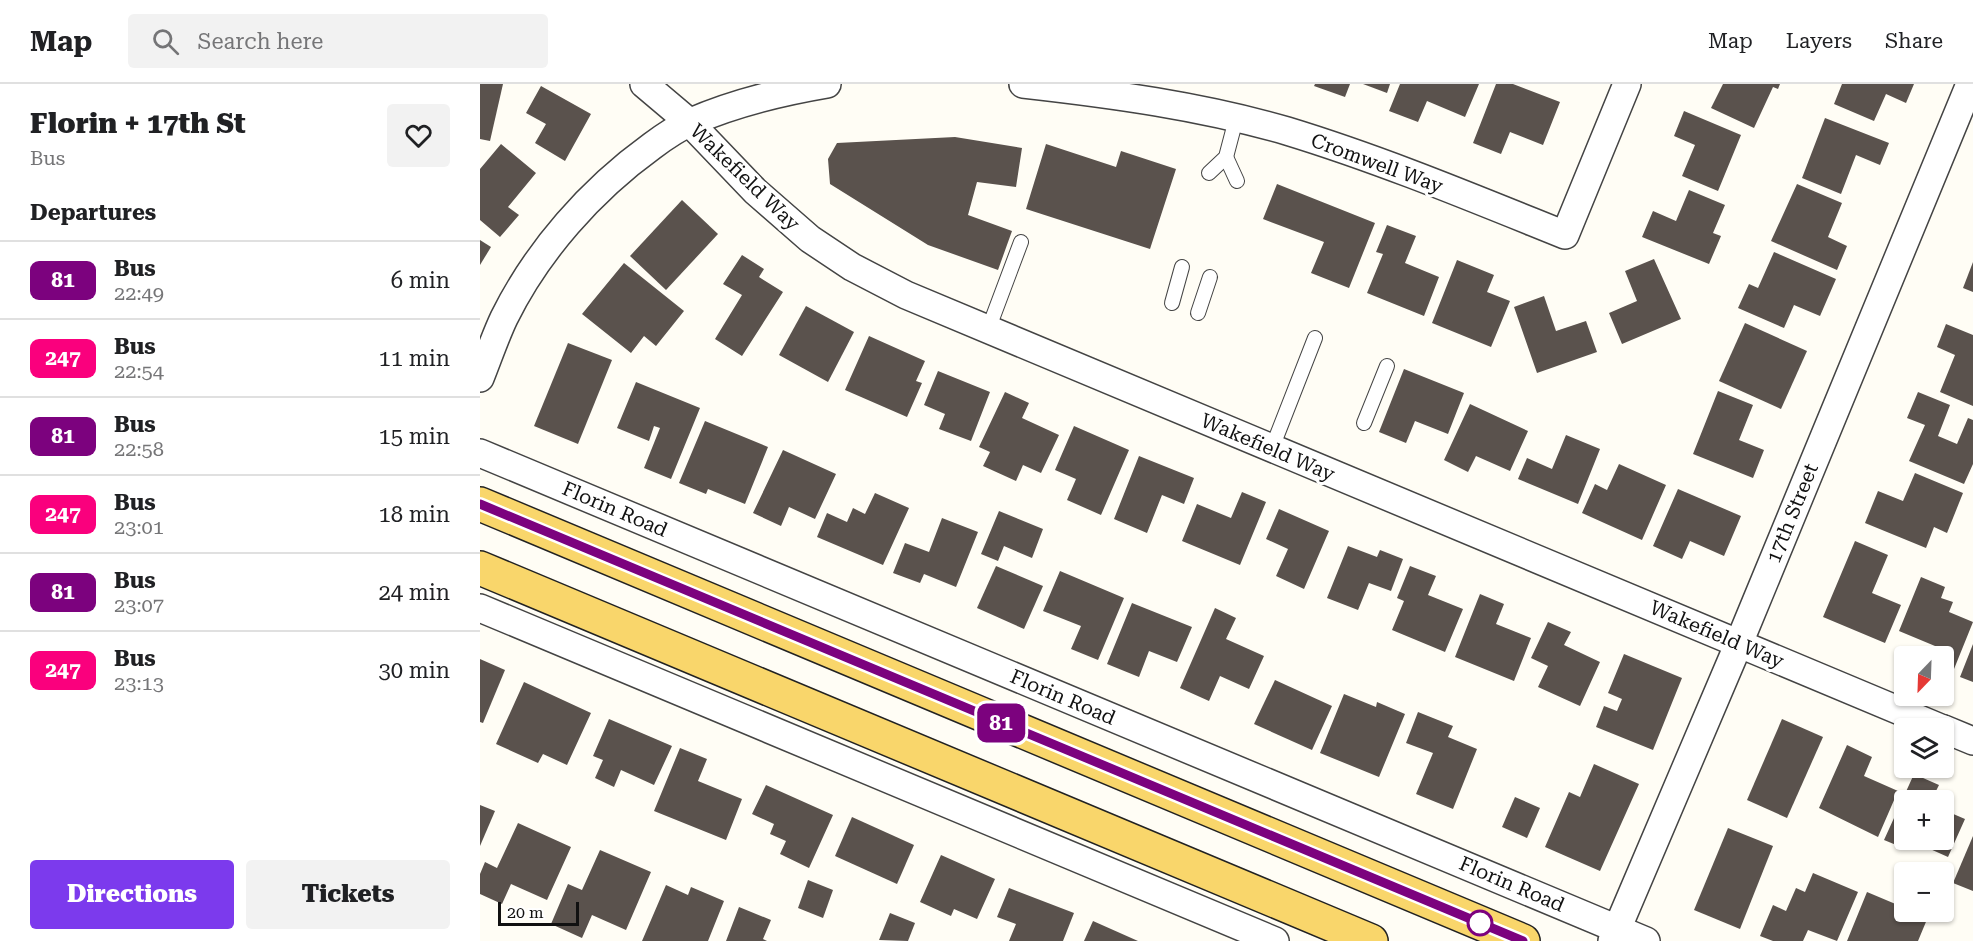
<!DOCTYPE html>
<meta charset="utf-8">
<style>
body{margin:0;font-family:"Roboto Serif",serif;background:#f2f2f2;color:#202124;height:100vh;display:flex;flex-direction:column;font-size:22px;white-space:nowrap}
*{box-sizing:border-box;margin:0}
p{font-size:20px;color:#757577}
.icon{flex:none;width:33px;height:33px;fill:none;stroke:currentColor;stroke-width:2;stroke-linecap:round;stroke-linejoin:round}
.map{position:relative;flex:1;overflow:hidden}
.panel{display:flex;flex-direction:column;background:#fff;width:480px}
.panel>*{flex:none}
.badge{padding:0 12px;border-radius:9px;font-size:21px;line-height:39px}
.needle{width:39px;rotate:203deg}
.fabs{position:absolute;left:1414px;top:562px;display:grid;gap:12px}
.fabs a{display:grid;place-items:center;width:60px;height:60px;border-radius:6px;background:#fff;box-shadow:0 2px 4px #0004;font-size:30px}
.scale{position:absolute;left:18px;bottom:15px;width:81px;box-sizing:border-box;padding-left:6px;border:3px solid #111;border-top:0;font-size:16px;line-height:21px;white-space:nowrap;color:#111;-webkit-text-stroke:4px #fff;paint-order:stroke}
.map>.badge{position:absolute;translate:-50% -50%;box-shadow:0 0 0 3px #fff}
h2{padding:0 30px;font-size:22px;line-height:54px}
.round{display:grid;place-items:center;flex:none;width:63px;height:63px;border-radius:6px;background:#f2f2f2}
.headline{display:flex;align-items:center;justify-content:space-between;height:102px;padding:0 30px}
h1{font-size:28px;font-weight:800;line-height:45px}
.primary-button{display:flex;gap:12px;margin-top:auto;padding:12px 30px}
.primary-button a{flex:1;height:69px;border-radius:6px;background:#7c3aed;color:#fff;font-size:24px;font-weight:800;line-height:69px;text-align:center}
.primary-button a+a{background:#f2f2f2;color:#202124}
ul{padding:0;list-style:none}
li{display:flex;align-items:center;gap:18px;height:78px;padding:0 30px;border-top:2px solid #e0e0e0}
li div{flex:1}
li b{display:block;font-size:22px}
li em{font-style:normal}
li .badge{min-width:66px;font-weight:700;text-align:center}
header{display:flex;align-items:center;gap:36px;box-sizing:border-box;height:84px;padding:0 30px;background:#fff;border-bottom:2px solid #e0e0e0}
header strong{font-size:28px}
nav{display:flex;gap:33px;margin-inline-start:auto;font-size:21px}
.search{width:420px;height:54px;background:#f2f2f2;display:flex;align-items:center;gap:15px;box-sizing:border-box;padding:0 21px;border-radius:6px;color:#757577;font-size:22px}
main{display:flex;flex:1;min-height:0}
.map>svg:first-child{display:block}
</style>
<header>
<strong>Map</strong>
<div class="search"><svg class="icon" aria-label="search" viewBox="0 0 24 24"><circle cx="10" cy="10" r="6"/><path d="M15 15l6 6"/></svg>Search here</div>
<nav><a>Map</a><a>Layers</a><a>Share</a></nav>
</header>
<main>
<section class="panel">
<div class="headline"><div><h1>Florin + 17th St</h1><p>Bus</p></div><a class="round"><svg class="icon" aria-label="heart" viewBox="0 0 24 24"><path d="M12 20l-8-8c-3-5 5-10 8-4 3-6 11-1 8 4z"/></svg></a></div>
<h2>Departures</h2>
<ul>
<li><span class="badge" style="background:#7c027e;color:#fff">81</span><div><b>Bus</b><p>22:49</p></div><em>6 min</em></li>
<li><span class="badge" style="background:#fa007d;color:#fff">247</span><div><b>Bus</b><p>22:54</p></div><em>11 min</em></li>
<li><span class="badge" style="background:#7c027e;color:#fff">81</span><div><b>Bus</b><p>22:58</p></div><em>15 min</em></li>
<li><span class="badge" style="background:#fa007d;color:#fff">247</span><div><b>Bus</b><p>23:01</p></div><em>18 min</em></li>
<li><span class="badge" style="background:#7c027e;color:#fff">81</span><div><b>Bus</b><p>23:07</p></div><em>24 min</em></li>
<li><span class="badge" style="background:#fa007d;color:#fff">247</span><div><b>Bus</b><p>23:13</p></div><em>30 min</em></li>
</ul>
<div class="primary-button"><a>Directions</a><a>Tickets</a></div>
</section>
<div class="map">
<svg width="1493" height="857" viewBox="0 0 1493 857">
<rect width="100%" height="100%" fill="#fffdf5"/>
<g fill="#5a524d">
<polygon points="0,0 23,0 10,57 0,55"/>
<polygon points="835,0 870,0 865,13 834,2"/>
<polygon points="883,0 910,0 907,9"/>
<polygon points="920,0 999,0 985,33 947,17 938,38 909,27"/>
<polygon points="1016,0 1033,0 1080,18 1063,61 1030,48 1021,70 993,59"/>
<polygon points="1243,0 1300,0 1298,5 1293,3 1274,44 1231,24"/>
<polygon points="1362,0 1434,0 1426,19 1406,10 1394,37 1354,20"/>
<polygon points="61,2 111,30 85,77 55,59 66,40 46,29"/>
<polygon points="1204,27 1261,51 1238,107 1202,92 1215,61 1194,52"/>
<polygon points="1345,34 1409,59 1400,81 1376,71 1361,110 1322,94"/>
<polygon points="475,53 542,64 536,103 497,98 488,131 532,147 518,186 448,161 350,100 348,75 357,59"/>
<polygon points="21,60 56,89 28,123 39,131 20,153 0,136 0,85"/>
<polygon points="566,60 636,83 641,67 696,85 670,165 546,125"/>
<polygon points="797,100 895,139 869,204 831,189 844,158 783,135"/>
<polygon points="1317,100 1362,119 1348,153 1367,162 1357,186 1291,157"/>
<polygon points="1209,106 1245,121 1233,149 1241,152 1229,180 1162,153 1173,127 1196,137"/>
<polygon points="202,116 238,150 186,206 150,172"/>
<polygon points="907,141 936,152 925,179 959,193 944,232 887,209 903,170 896,168"/>
<polygon points="0,156 11,163 0,181"/>
<polygon points="1294,168 1356,195 1340,232 1314,221 1304,244 1258,224 1269,200 1278,204"/>
<polygon points="262,171 284,185 279,193 303,208 262,272 235,255 262,211 243,200"/>
<polygon points="1174,175 1201,235 1142,260 1129,229 1157,217 1145,187"/>
<polygon points="977,176 1014,191 1007,208 1030,217 1011,263 952,239"/>
<polygon points="1493,178 1493,208 1483,204"/>
<polygon points="144,179 204,227 176,262 164,252 151,269 102,230"/>
<polygon points="1064,212 1076,247 1106,237 1117,268 1057,289 1034,223"/>
<polygon points="326,222 374,248 348,298 299,271"/>
<polygon points="1265,239 1327,267 1301,325 1239,297"/>
<polygon points="1466,240 1493,251 1493,322 1460,308 1475,271 1457,263"/>
<polygon points="389,252 445,277 436,297 442,299 427,333 365,306"/>
<polygon points="88,259 132,276 98,360 54,342"/>
<polygon points="924,285 984,309 968,350 935,337 926,359 899,348"/>
<polygon points="458,287 510,308 491,357 459,345 465,330 444,321"/>
<polygon points="156,298 220,324 191,395 164,384 180,344 174,342 169,357 137,344"/>
<polygon points="1238,307 1273,321 1259,356 1284,366 1273,394 1213,370"/>
<polygon points="525,308 549,319 542,334 579,351 561,389 543,381 536,397 503,382 510,368 499,363"/>
<polygon points="1438,308 1470,321 1458,352 1477,360 1488,334 1493,336 1493,380 1484,400 1429,377 1445,341 1427,334"/>
<polygon points="990,320 1048,347 1030,387 996,372 988,388 964,376"/>
<polygon points="225,337 288,363 265,420 228,405 226,410 199,399"/>
<polygon points="594,342 649,366 621,431 587,416 596,395 575,386"/>
<polygon points="1086,351 1120,365 1098,420 1038,395 1047,374 1072,385"/>
<polygon points="303,366 356,390 335,435 309,423 301,442 273,429"/>
<polygon points="659,372 714,394 704,420 682,411 667,449 634,435"/>
<polygon points="1139,380 1186,401 1162,456 1102,429 1115,400 1127,406"/>
<polygon points="1435,389 1483,409 1467,449 1454,443 1446,464 1385,439 1398,407 1423,417"/>
<polygon points="1198,405 1261,432 1244,472 1210,457 1202,475 1173,462"/>
<polygon points="762,408 786,418 760,481 702,457 717,420 751,434"/>
<polygon points="395,409 429,424 403,481 337,453 347,429 367,438 373,424 385,430"/>
<polygon points="799,425 849,447 824,505 796,492 808,465 786,455"/>
<polygon points="519,427 563,445 552,474 524,462 518,477 501,470"/>
<polygon points="462,434 498,448 476,503 444,490 440,499 413,489 425,459 449,468"/>
<polygon points="1375,457 1408,471 1392,509 1421,521 1405,559 1343,533"/>
<polygon points="868,462 897,473 900,466 923,475 911,507 889,499 878,526 847,514"/>
<polygon points="516,482 563,502 544,545 497,524"/>
<polygon points="930,482 956,492 948,511 983,525 965,568 912,546 924,517 917,514"/>
<polygon points="580,487 644,514 618,576 591,565 601,542 563,527"/>
<polygon points="1441,493 1465,503 1461,514 1473,518 1469,528 1493,538 1472,590 1464,587 1464,573 1450,573 1455,562 1419,547"/>
<polygon points="1000,510 1024,520 1016,540 1051,554 1034,597 975,573"/>
<polygon points="652,519 712,543 697,578 669,567 659,593 627,580"/>
<polygon points="735,524 756,534 746,555 784,572 769,605 740,592 729,617 700,604"/>
<polygon points="1068,538 1091,548 1084,561 1120,578 1100,622 1058,603 1068,582 1051,574"/>
<polygon points="1493,560 1493,598 1480,593"/>
<polygon points="1144,570 1202,594 1173,666 1116,643 1124,622 1137,627 1142,615 1128,609"/>
<polygon points="0,575 25,586 3,639 0,638"/>
<polygon points="795,596 852,622 832,666 774,640"/>
<polygon points="44,598 111,629 87,681 63,670 58,679 16,660"/>
<polygon points="864,610 896,623 897,618 925,630 899,693 840,669"/>
<polygon points="938,628 973,642 968,653 997,665 973,725 936,710 953,669 926,659"/>
<polygon points="129,635 192,662 174,701 141,686 134,703 115,694 123,676 113,672"/>
<polygon points="1302,635 1343,653 1307,734 1267,716"/>
<polygon points="1367,661 1392,673 1384,692 1418,707 1398,753 1339,724"/>
<polygon points="200,664 227,675 218,697 262,715 246,756 174,727"/>
<polygon points="1114,680 1159,700 1120,787 1065,763 1089,708 1100,713"/>
<polygon points="1434,690 1459,701 1451,717 1425,717 1425,756 1464,756 1464,726 1485,735 1468,773 1430,756 1426,765 1404,756"/>
<polygon points="286,701 353,731 329,784 300,770 306,757 290,750 294,740 272,730"/>
<polygon points="1035,713 1060,724 1047,754 1022,743"/>
<polygon points="0,721 15,727 0,762"/>
<polygon points="372,733 434,761 417,800 355,772"/>
<polygon points="38,739 91,763 67,816 31,800 22,820 0,810 0,790 5,778 17,784"/>
<polygon points="1248,744 1293,762 1260,845 1214,826"/>
<polygon points="1493,752 1493,807 1473,799"/>
<polygon points="120,766 171,788 146,846 112,831 102,854 71,840 88,800 102,806"/>
<polygon points="461,771 515,795 497,835 474,825 471,832 440,818"/>
<polygon points="1333,789 1378,808 1357,857 1328,846 1323,857 1293,857 1280,852 1293,821 1306,827 1316,804 1325,808"/>
<polygon points="328,796 353,806 343,834 318,824"/>
<polygon points="186,801 208,811 211,803 244,817 228,857 162,857"/>
<polygon points="529,804 594,829 583,857 529,857 536,840 517,833"/>
<polygon points="1387,808 1425,824 1425,828 1435,828 1448,833 1438,857 1367,857"/>
<polygon points="259,823 291,836 283,855 287,857 246,857"/>
<polygon points="410,829 435,839 428,857 399,856"/>
<polygon points="613,837 658,857 604,857"/>
</g>
<g fill="none" stroke-linecap="round" stroke-linejoin="round">
<defs>
<g id="service">
<polyline points="746,73 757,97"/>
<polyline points="729,89 746,73 756,35"/>
<polyline points="692,219 702,183"/>
<polyline points="718,229 730,193"/>
<polyline points="508,246 541,158"/>
<polyline points="884,339 907,282"/>
<polyline points="792,364 835,254"/>
</g>
<g id="minor">
<polyline points="164,0 209,38 275,107 330,155 372,183 426,211 1463,645"/>
<path d="M 543,0 C 632,10 721,22 807,47 C 902,76 993,114 1085,151 L 1147,0"/>
<path d="M 0,294 C 8,274 15,253 24,234 C 57,167 111,106 172,62 C 184,53 197,44 211,38 C 254,19 300,8 347,0"/>
<polyline points="0,369 1166,857"/>
<polyline points="0,524 795,857"/>
<polyline points="1464,645 1493,657"/>
<polyline points="1132,857 1259,559 1490,0"/>
</g>
<g id="primary">
<polyline points="0,420 1043,857"/>
<polyline points="0,484 891,857"/>
</g>
</defs>
<use href="#service" stroke="#444" stroke-width="16"/>
<use href="#minor" stroke="#444" stroke-width="30"/>
<use href="#primary" stroke="#222" stroke-width="36"/>
<use href="#service" stroke="#fff" stroke-width="14"/>
<use href="#minor" stroke="#fff" stroke-width="27"/>
<use href="#primary" stroke="#f9d66b" stroke-width="33"/>
</g>
<g fill="none" stroke-linecap="round" stroke-linejoin="round">
<defs>
<polyline id="line" points="0,420 1043,857"/>
</defs>
<use href="#line" stroke="#fff" stroke-width="14"/>
<use href="#line" stroke="#7c027e" stroke-width="9"/>
</g>
<circle fill="#fff" stroke="#7c027e" stroke-width="3" cx="1000" cy="839" r="12"/>
<g text-anchor="middle" dominant-baseline="central" stroke-width="6" stroke-linejoin="round" paint-order="stroke">
<g font-size="20" fill="#111" stroke="#fff">
<text transform="translate(897 79) rotate(20)">Cromwell Way</text>
<text transform="translate(265 93) rotate(44)">Wakefield Way</text>
<text transform="translate(788 363) rotate(23)">Wakefield Way</text>
<text transform="translate(135 425) rotate(23)">Florin Road</text>
<text transform="translate(1312 429) rotate(-68)">17th Street</text>
<text transform="translate(1237 550) rotate(23)">Wakefield Way</text>
<text transform="translate(583 613) rotate(23)">Florin Road</text>
<text transform="translate(1032 800) rotate(23)">Florin Road</text>
</g>
</g>
</svg>
<div class="fabs">
<a><svg class="needle" viewBox="-14 -14 28 28"><path d="M0-13l5 13h-10z" fill="#e53935"/><path d="M0 13l5-13h-10z" fill="#757577"/></svg></a>
<a><svg class="icon" aria-label="layers" viewBox="0 0 24 24"><path d="M12 4l9 5-9 5-9-5zM3 14l9 5 9-5"/></svg></a>
<a>+</a>
<a>−</a>
</div>
<div class="scale">20 m</div>
<b class="badge" style="left:521px;top:639px;background:#7c027e;color:#fff">81</b>
</div>
</main>
